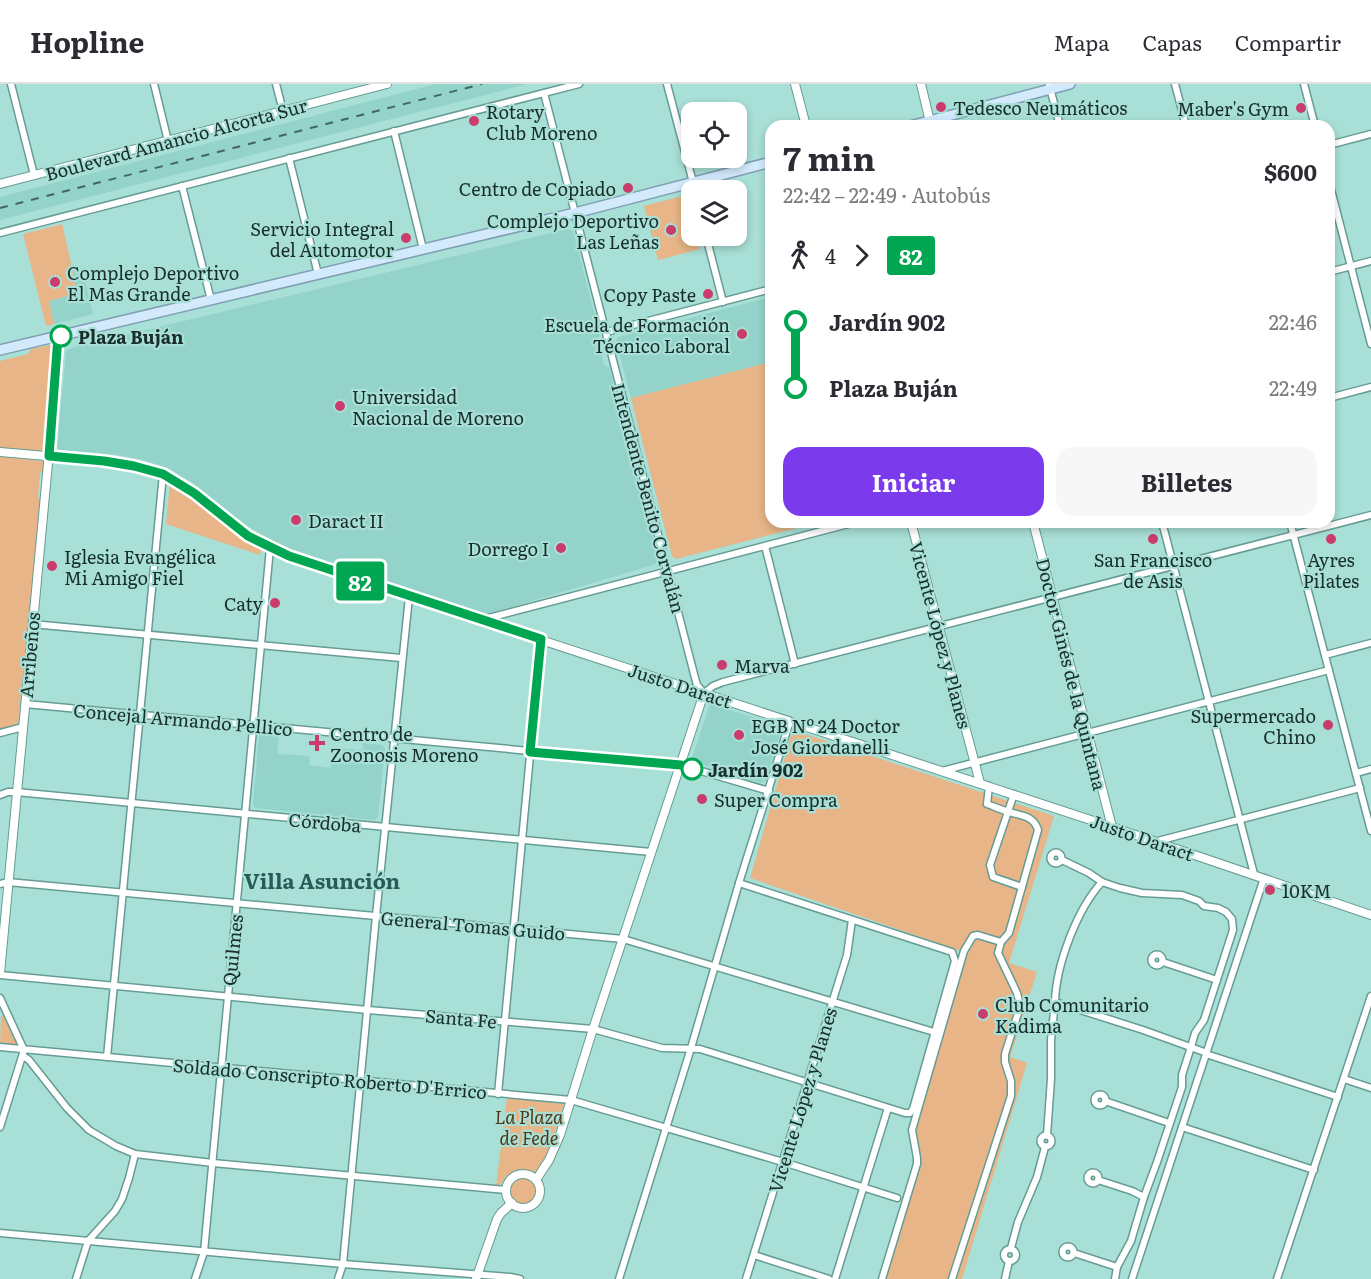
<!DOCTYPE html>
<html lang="es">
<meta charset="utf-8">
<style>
body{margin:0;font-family:Literata,serif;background:#f7f7f7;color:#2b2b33;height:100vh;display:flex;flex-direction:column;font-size:22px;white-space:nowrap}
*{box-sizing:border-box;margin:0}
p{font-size:20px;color:#7c7c81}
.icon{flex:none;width:33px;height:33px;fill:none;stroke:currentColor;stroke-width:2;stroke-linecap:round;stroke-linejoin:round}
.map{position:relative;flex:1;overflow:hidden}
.sheet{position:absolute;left:765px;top:36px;width:570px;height:408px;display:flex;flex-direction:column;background:#fff;border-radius:18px;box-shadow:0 3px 9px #0003}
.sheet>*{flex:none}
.badge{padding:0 12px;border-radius:4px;font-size:21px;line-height:39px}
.buttons{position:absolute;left:681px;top:18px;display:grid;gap:12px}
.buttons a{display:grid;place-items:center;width:66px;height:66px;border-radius:12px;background:#fff;box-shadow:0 3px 9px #0003;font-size:30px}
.map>.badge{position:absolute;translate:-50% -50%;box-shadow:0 0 0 3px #fff}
.legs{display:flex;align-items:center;gap:9px;height:66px;padding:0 18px;font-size:20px}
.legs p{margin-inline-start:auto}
.overview{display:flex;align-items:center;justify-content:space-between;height:102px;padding:0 18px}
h1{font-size:33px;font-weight:700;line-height:45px}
.button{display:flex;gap:12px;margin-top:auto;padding:12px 18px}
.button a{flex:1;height:69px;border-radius:18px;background:#7c3aed;color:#fff;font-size:24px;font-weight:700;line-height:69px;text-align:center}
.button a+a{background:#f7f7f7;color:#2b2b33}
ul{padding:0 18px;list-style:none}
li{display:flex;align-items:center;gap:21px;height:66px;font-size:22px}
li i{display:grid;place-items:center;width:9px;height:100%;margin:0 8px;background:currentColor}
li i::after{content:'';width:15px;height:15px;margin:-8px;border:4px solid;border-radius:50%;background:#fff}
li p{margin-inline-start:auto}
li:first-child i{background:linear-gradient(#0000 50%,currentColor 0)}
li:last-child i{background:linear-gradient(currentColor 50%,#0000 0)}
header{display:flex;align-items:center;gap:36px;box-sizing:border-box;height:84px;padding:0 30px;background:#fff;border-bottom:2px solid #e1e1e2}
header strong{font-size:28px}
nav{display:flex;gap:33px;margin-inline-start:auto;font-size:21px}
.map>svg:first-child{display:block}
</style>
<header>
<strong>Hopline</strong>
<nav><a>Mapa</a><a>Capas</a><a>Compartir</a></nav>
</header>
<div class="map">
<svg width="1371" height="1195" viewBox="0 0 1371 1195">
<rect width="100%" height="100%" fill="#a8dfd6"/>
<g fill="#93d3c9">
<polygon points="436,0 527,0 0,136 0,113"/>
<polygon points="568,145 573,147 600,251 598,259 604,281 609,283 659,476 656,480 484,531 471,531 286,463 269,455 243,439 191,398 170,385 147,377 118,371 59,366 57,362 66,268 71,264"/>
<polygon points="82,184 93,230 54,240 49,217 78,209 73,187"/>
<polygon points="771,213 771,278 631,314 616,257 618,253"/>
<polygon points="710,620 782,642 766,696 761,699 691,677"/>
<polygon points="261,649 279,650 277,670 310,672 309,681 331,684 332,664 363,666 363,659 382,661 385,665 378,733 375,736 255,724 253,721 259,651"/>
</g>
<g fill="#e7b587">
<polygon points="686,111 691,130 692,152 697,152 700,165 658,176 644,122"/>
<polygon points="62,140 78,209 49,217 54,240 46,242 23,150"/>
<polygon points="50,261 53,263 54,266 45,369 0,366 0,277 28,270 31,265"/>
<polygon points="771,278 771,438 821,438 676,475 672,472 631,314"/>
<polygon points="0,372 42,377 44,379 44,388 40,389 38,414 41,415 18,640 0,645"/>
<polygon points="170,399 195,416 226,442 261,465 260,471 166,440"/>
<polygon points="796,647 1054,732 1009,879 1037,888 1010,973 1027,979 962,1195 879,1195 915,1075 910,1044 961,867 750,794 791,652"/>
<polygon points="4,931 21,963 0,961 1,932"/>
<path d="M 507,1014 L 564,1020 C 557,1041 549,1073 534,1089 C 523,1088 512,1085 504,1095 C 498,1102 504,1099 496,1102 Z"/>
<circle cx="523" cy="1107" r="17"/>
</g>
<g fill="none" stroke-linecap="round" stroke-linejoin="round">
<defs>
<g id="minor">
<polyline points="11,0 34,91"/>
<polyline points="154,0 168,57"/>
<polyline points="276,0 283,27"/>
<polyline points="667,0 695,106"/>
<polyline points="1049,0 1060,42"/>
<polyline points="1175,0 1186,42"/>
<polyline points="1304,0 1315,42"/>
<polyline points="544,9 694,590 697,601 704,609 713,602 723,598 1371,431"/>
<polyline points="394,47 423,165"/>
<polyline points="1329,61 1371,50"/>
<polyline points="289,74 318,190"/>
<polyline points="1329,98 1371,260"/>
<polyline points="182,102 211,216"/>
<polyline points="0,149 579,0"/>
<polyline points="706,152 723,218"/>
<polyline points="1329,188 1371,177"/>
<polyline points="606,248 771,205"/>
<polyline points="1329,314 1371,303"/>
<polyline points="1162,438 1254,790"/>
<polyline points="1290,438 1371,747"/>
<polyline points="765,462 795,580"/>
<polyline points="481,536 856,438"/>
<polyline points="32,540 401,574"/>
<polyline points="1325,571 1371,559"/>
<polyline points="25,620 681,681 769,707"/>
<polyline points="0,649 23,643"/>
<polyline points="942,687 1329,586"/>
<polyline points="1356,689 1371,685"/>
<polyline points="1014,710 990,781 993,793 1022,803"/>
<polyline points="0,711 8,708 16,708 651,768"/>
<polyline points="1154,758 1360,704"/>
<circle cx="1056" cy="774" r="5.5"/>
<polyline points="1062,776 1089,789 1102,798 1120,804 1142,809 1182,811 1199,817 1204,822 1218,824 1226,828 1232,835 1233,846 1204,936 1195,949 1191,963 1182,991 1182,1003 1157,1078 1144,1113 1131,1157 1117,1183 1115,1195"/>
<polyline points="0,800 8,798 623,855 934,948"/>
<circle cx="1157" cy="876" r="5.5"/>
<polyline points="1163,878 1217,896"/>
<polyline points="0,891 368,926 593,945 662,964 700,965 905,1029 910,1029 913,1025 955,877 952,868 739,799"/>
<polyline points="0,914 24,966 0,1043"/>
<path d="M 1055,918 C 1056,881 1077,825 1102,798"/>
<polyline points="0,963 571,1016 783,1078 897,1114"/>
<polyline points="1206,970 1338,1013"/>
<polyline points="23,972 29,976 67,1024 89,1046 116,1062 135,1070 213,1079 506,1106"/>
<polyline points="107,973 163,390"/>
<polyline points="1344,995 1371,1004"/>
<polyline points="498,1010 541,555"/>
<circle cx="1100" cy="1016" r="5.5"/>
<polyline points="1105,1017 1169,1039"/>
<polyline points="1182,1043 1314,1086"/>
<polyline points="1047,1051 1051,995 1051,956 1055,918 1143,946 1207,969"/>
<circle cx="1046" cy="1057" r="5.5"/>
<circle cx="1093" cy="1094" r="5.5"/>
<polyline points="1098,1096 1132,1107 1144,1113"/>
<polyline points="0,1149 343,1180 510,1193 520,1195"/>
<circle cx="1068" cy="1168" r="5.5"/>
<polyline points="1011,1164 1018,1138 1037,1093 1045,1063"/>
<circle cx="1010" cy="1171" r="6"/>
<polyline points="1074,1169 1117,1183"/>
<polyline points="754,1171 829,1195"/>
<polyline points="76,1195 88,1157 115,1127 122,1115 129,1094 135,1070"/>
<polyline points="195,1195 204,1168 270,464"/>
<polyline points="338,1195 343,1180 376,832 409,513"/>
<polyline points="619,1195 691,964 739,799 790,637"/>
<polyline points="746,1195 847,871 852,836"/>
<polyline points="835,1195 888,1024"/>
<polyline points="882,1195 917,1080 917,1074 912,1046 964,867 973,852 978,851 1001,858"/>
<path d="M 952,1195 L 1011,1012 L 1011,997 L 1005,978 L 1005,970 L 1019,926 L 1019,917 L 1017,909 L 998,869 L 1001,858 L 1009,849 L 1038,746 C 1033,730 1019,732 1006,727 C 999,725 993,722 987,720 L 989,702"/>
<polyline points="1005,1195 1009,1177"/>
<polyline points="1132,1195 1264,794"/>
<polyline points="1277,1195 1371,912"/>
</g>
<g id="tertiary">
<polyline points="795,0 806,42"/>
<polyline points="921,0 931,42"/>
<polyline points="0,100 387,0"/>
<polyline points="0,368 104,377 134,382 163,390 194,409 248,451 281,469 306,479 1112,743 1371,831"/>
<polyline points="911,438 980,699"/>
<polyline points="1033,438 1112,743"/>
<polyline points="0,889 50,358 58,253"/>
<circle cx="523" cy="1107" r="17"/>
<polyline points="536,1096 549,1076 560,1051 593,945 704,609"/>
<polyline points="476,1195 497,1135 501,1129 512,1119"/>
</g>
<g id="primary">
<polyline points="910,42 1070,0"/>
<polyline points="0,266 575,129 771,78"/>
</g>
</defs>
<use href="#minor" stroke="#669c94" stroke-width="9"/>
<use href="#tertiary" stroke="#669c94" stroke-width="10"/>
<use href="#primary" stroke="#7f9fb2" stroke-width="12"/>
<use href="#minor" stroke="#fff" stroke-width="6"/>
<use href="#tertiary" stroke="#fff" stroke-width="8"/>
<use href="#primary" stroke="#d3eafd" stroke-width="9"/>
<polyline stroke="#456561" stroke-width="2" stroke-dasharray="8 8" stroke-linecap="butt" points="0,124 482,0"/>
</g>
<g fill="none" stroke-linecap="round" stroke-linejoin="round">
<defs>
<polyline id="line-1" points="61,252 58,253 49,372 104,377 134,382 163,390 194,409 248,452 289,472 541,555 530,668 681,681 692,685"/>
</defs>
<use href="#line-1" stroke="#fff" stroke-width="14"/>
<use href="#line-1" stroke="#00a651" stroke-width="9"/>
</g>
<g fill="#c93c6c" stroke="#a8dfd6" stroke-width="2">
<circle cx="941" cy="23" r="6"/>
<circle cx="1301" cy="24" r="6"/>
<circle cx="474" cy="37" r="6"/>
<circle cx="628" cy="104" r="6"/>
<circle cx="671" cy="146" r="6"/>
<circle cx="406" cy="154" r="6"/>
<circle cx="55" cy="198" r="6"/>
<circle cx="708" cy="210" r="6"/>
<circle cx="742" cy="250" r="6"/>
<circle cx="340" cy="322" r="6"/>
<circle cx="296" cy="436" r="6"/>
<circle cx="1153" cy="455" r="6"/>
<circle cx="1331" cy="455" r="6"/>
<circle cx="561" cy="464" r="6"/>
<circle cx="52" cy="482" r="6"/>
<circle cx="275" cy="519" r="6"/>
<circle cx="722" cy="581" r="6"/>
<circle cx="1328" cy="641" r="6"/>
<circle cx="739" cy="651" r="6"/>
<path d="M314 650h6v6h6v6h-6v6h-6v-6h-6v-6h6z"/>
<circle cx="702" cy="715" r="6"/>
<circle cx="1270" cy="806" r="6"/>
<circle cx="983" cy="930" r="6"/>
</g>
<g fill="#fff" stroke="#00a651" stroke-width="3">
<circle cx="61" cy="252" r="10"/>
<circle cx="692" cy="685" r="10"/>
</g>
<g text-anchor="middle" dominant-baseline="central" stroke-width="4.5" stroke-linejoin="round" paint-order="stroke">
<g font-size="18" fill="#182e2b" stroke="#a8dfd6" text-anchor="start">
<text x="953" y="23">Tedesco Neumáticos</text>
<text x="1289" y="24" text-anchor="end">Maber's Gym</text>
<text x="486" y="27">Rotary<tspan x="486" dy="21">Club Moreno</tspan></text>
<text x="616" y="104" text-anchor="end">Centro de Copiado</text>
<text x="659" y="136" text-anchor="end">Complejo Deportivo<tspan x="659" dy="21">Las Leñas</tspan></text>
<text x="394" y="144" text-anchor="end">Servicio Integral<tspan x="394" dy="21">del Automotor</tspan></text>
<text x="67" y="188">Complejo Deportivo<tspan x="67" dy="21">El Mas Grande</tspan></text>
<text x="696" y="210" text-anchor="end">Copy Paste</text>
<text x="730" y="240" text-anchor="end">Escuela de Formación<tspan x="730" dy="21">Técnico Laboral</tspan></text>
<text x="352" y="312">Universidad<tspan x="352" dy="21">Nacional de Moreno</tspan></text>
<text x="308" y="436">Daract II</text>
<text x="549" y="464" text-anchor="end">Dorrego I</text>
<text x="64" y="472">Iglesia Evangélica<tspan x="64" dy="21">Mi Amigo Fiel</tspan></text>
<text x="1153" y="475" text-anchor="middle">San Francisco<tspan x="1153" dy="21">de Asis</tspan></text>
<text x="1331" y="475" text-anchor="middle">Ayres<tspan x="1331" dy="21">Pilates</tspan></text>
<text x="263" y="519" text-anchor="end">Caty</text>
<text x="734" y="581">Marva</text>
<text x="1316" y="631" text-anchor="end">Supermercado<tspan x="1316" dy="21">Chino</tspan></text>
<text x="751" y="641">EGB Nº 24 Doctor<tspan x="751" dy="21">José Giordanelli</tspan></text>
<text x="330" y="649">Centro de<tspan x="330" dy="21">Zoonosis Moreno</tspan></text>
<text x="714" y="715">Super Compra</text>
<text x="1282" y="806">10KM</text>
<text x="995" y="920">Club Comunitario<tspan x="995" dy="21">Kadima</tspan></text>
</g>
<g font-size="18" fill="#182e2b" stroke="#a8dfd6">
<text transform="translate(176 55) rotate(-15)">Boulevard Amancio Alcorta Sur</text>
<text transform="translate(649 414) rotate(75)">Intendente Benito Corvalán</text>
<text transform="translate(941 551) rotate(75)">Vicente López y Planes</text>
<text transform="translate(29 571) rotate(-85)">Arribeños</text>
<text transform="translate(1072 590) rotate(76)">Doctor Ginés de la Quintana</text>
<text transform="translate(680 601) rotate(18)">Justo Daract</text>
<text transform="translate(183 635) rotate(5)">Concejal Armando Pellico</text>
<text transform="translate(325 738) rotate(5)">Córdoba</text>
<text transform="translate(1142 753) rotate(19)">Justo Daract</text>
<text transform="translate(473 841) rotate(5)">General Tomas Guido</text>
<text transform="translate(232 866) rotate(-84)">Quilmes</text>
<text transform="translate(461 934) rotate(5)">Santa Fe</text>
<text transform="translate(330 994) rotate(5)">Soldado Conscripto Roberto D'Errico</text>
<text transform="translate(802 1016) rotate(-73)">Vicente López y Planes</text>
</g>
<g font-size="18" font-weight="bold" fill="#182e2b" stroke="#a8dfd6" text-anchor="start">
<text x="78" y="252">Plaza Buján</text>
<text x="708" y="685">Jardín 902</text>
</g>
<g font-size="18" font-style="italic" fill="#553614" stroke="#a8dfd6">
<text x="529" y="1032">La Plaza<tspan x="529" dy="21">de Fede</tspan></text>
</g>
<g font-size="21" font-weight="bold" fill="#275c56" stroke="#a8dfd6">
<text x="322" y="795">Villa Asunción</text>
</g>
</g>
</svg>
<div class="buttons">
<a><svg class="icon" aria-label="locate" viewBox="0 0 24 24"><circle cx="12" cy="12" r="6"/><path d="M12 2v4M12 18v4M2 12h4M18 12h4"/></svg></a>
<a><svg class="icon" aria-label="layers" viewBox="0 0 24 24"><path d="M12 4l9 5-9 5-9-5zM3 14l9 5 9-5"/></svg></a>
</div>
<b class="badge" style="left:360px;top:497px;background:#00a651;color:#fff">82</b>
<section class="sheet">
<div class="overview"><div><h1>7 min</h1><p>22:42 – 22:49 · Autobús</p></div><b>$600</b></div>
<div class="legs"><svg class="icon" aria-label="walk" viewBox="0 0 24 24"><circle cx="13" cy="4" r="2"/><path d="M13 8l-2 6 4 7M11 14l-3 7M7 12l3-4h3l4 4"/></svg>4<svg class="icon" aria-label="forward" viewBox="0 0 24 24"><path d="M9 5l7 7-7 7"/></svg><b class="badge" style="background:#00a651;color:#fff">82</b></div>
<ul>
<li><i style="color:#00a651"></i><b>Jardín 902</b><p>22:46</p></li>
<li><i style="color:#00a651"></i><b>Plaza Buján</b><p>22:49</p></li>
</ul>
<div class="button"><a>Iniciar</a><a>Billetes</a></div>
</section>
</div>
